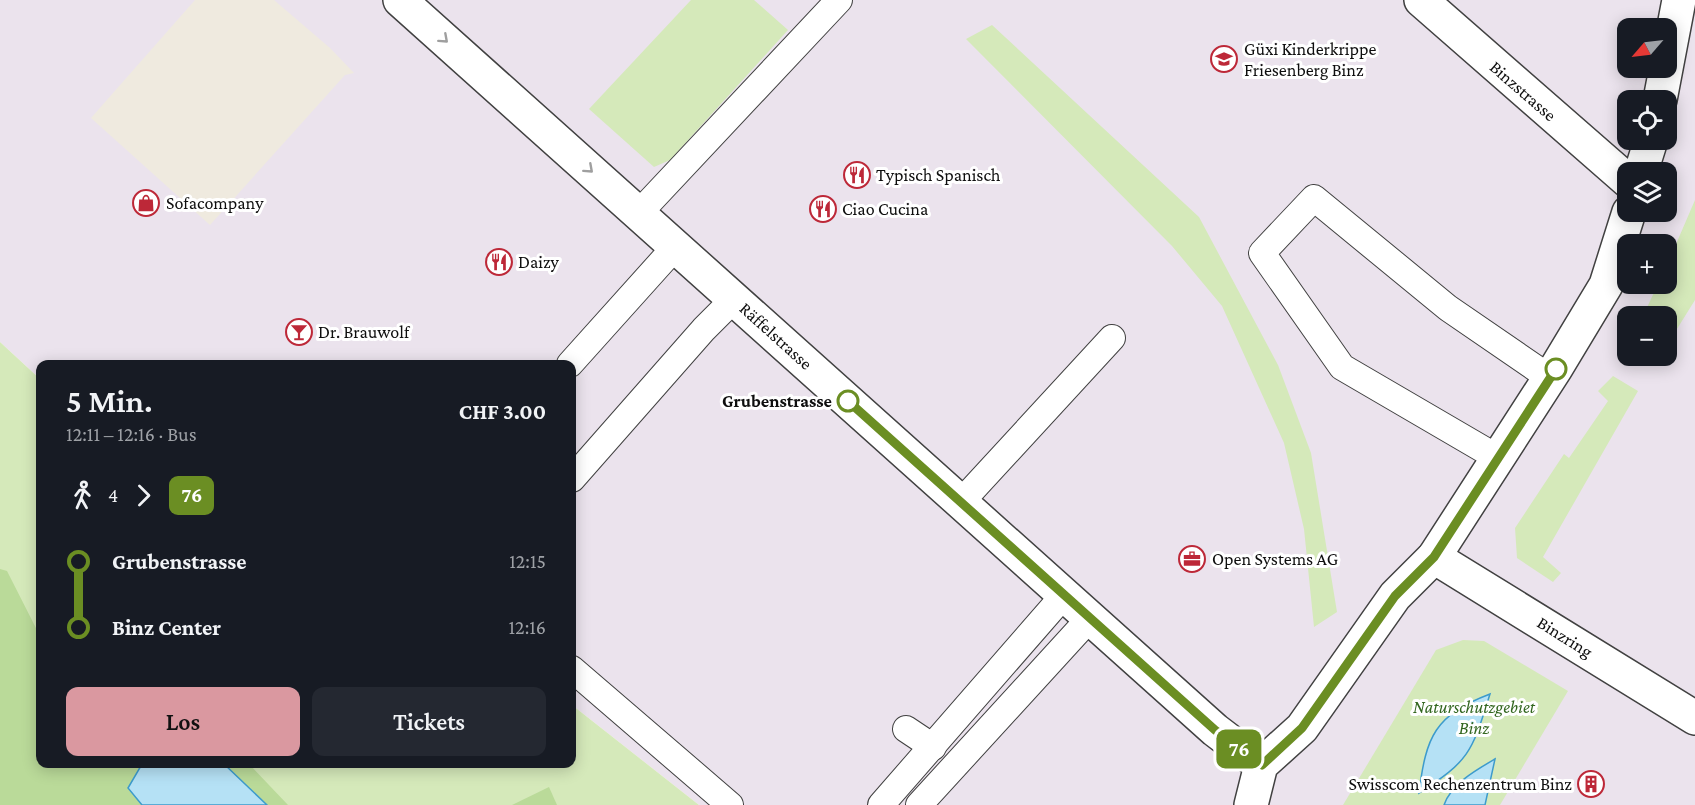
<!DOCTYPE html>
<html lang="de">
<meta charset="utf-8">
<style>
body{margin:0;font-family:"Crimson Pro",serif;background:#242831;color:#f1f3f6;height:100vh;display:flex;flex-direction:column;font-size:22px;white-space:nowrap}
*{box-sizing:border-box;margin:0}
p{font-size:20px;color:#9ea1a6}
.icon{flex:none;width:33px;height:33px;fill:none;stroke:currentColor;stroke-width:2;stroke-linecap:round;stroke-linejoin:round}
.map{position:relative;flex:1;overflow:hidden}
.details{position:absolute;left:36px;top:360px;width:540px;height:408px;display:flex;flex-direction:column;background:#171b24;border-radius:12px;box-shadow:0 3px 15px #0003}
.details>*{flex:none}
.badge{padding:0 12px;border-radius:9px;font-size:21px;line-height:39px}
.needle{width:39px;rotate:242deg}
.fabs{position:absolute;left:1617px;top:18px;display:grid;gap:12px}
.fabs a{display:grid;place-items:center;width:60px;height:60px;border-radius:12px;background:#171b24;box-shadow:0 3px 15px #0003;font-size:30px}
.map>.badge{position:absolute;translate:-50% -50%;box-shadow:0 0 0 3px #fff}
.legs{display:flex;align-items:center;gap:9px;height:66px;padding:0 30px;font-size:20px}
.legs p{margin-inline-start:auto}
.head{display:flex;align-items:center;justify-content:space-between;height:102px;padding:0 30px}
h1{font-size:33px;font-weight:600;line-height:45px}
.button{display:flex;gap:12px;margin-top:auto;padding:12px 30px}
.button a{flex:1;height:69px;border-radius:12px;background:#da98a0;color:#111;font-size:24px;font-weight:600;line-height:69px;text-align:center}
.button a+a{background:#242831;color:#f1f3f6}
ul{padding:0 30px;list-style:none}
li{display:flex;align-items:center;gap:21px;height:66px;font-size:22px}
li i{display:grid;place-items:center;width:9px;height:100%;margin:0 8px;background:currentColor}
li i::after{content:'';width:15px;height:15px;margin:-8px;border:4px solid;border-radius:50%;background:#171b24}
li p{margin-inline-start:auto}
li:first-child i{background:linear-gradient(#0000 50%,currentColor 0)}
li:last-child i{background:linear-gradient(currentColor 50%,#0000 0)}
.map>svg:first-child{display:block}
</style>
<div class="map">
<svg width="1695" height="805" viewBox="0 0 1695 805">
<rect width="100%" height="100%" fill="#fffbf0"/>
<path fill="#ebe3ed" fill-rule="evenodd" d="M 0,0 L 1695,0 L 1695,805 L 699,805 L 572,705 L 572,364 L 40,364 L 40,379 L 0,342 ZM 1628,28 L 1666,28 L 1666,68 L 1628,68 ZM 1628,100 L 1666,100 L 1666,140 L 1628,140 ZM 1628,172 L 1666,172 L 1666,212 L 1628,212 ZM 1628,244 L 1666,244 L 1666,284 L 1628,284 ZM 1628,316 L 1666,316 L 1666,356 L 1628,356 Z"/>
<g fill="#d5e9ba">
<polygon points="691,0 754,0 788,30 670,160 654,167 589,109"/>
<polygon points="992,25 1199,217 1278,365 1311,453 1337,612 1314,627 1304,529 1284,443 1222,306 1172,246 966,39"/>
<polygon points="1695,200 1695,300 1667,345 1666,316 1643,316 1658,284 1666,284 1667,265"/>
<polygon points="0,342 40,379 40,764 572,764 572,705 699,805 0,805"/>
<polygon points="1613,376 1638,391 1543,557 1561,573 1553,582 1517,558 1515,528 1564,454 1569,458 1608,401 1598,391"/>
<polygon points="1463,640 1484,641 1568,691 1500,805 1343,805 1436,650"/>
</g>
<g fill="#bada99">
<polygon points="0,569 7,571 40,636 40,764 249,764 288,805 0,805"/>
<polygon points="549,787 557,805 512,805"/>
</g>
<polygon fill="#efeadf" points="195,0 274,0 330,48 354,73 345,75 210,225 91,118"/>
<g fill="#b5e1f5" stroke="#3d9bcc" stroke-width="1.5">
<path d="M 1490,694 C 1472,751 1471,760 1419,793 C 1426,736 1435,715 1490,694 Z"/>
<path d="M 1495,759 L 1485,805 L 1444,805 C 1451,784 1476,770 1495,759 Z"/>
<polygon points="142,764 224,764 267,805 142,805 128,788"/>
</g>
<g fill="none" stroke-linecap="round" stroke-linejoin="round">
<defs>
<g id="lane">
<polyline points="639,213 839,0"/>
<polyline points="570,364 676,246"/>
<polyline points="1498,458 1342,367 1262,253 1314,198 1448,308 1550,378"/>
<polyline points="572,479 704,329 734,299"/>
<polyline points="961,502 1112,338"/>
<polyline points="572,669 730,805"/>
<polyline points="906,729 933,747"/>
<polyline points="881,805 1064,595"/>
<polyline points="919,805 1090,618"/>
</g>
<g id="street">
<polyline points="400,0 1215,730 1261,765"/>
<polyline points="1421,0 1628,181"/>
<polyline points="1660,100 1679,0"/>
<polyline points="1641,172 1651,140"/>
<polyline points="1434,557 1695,718"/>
<polyline points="1251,805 1261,765 1302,728 1395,596 1434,557 1556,368 1606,285 1629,212"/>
</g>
</defs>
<use href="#lane" stroke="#414141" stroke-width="28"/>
<use href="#street" stroke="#414141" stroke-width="36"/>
<use href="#lane" stroke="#fff" stroke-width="26"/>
<use href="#street" stroke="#fff" stroke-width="33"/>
</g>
<defs><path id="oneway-chevron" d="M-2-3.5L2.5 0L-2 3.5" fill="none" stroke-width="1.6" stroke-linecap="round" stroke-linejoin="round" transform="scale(1.5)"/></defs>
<g stroke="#9f9f9f">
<use href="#oneway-chevron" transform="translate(444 39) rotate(42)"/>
<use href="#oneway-chevron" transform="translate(589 169) rotate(42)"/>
</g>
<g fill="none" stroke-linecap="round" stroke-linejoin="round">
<defs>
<polyline id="line-1" points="848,401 1215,730 1262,765 1302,728 1395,596 1434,557 1556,369"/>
</defs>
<use href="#line-1" stroke="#fff" stroke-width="14"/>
<use href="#line-1" stroke="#6b8e23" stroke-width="9"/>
</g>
<defs>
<symbol id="school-ring" viewBox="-11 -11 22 22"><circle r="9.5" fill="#fff" stroke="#bd2838" stroke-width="1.5"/><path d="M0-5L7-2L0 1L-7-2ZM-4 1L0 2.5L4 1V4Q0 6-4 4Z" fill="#bd2838"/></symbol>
<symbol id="restaurant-ring" viewBox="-11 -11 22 22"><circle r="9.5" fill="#fff" stroke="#bd2838" stroke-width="1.5"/><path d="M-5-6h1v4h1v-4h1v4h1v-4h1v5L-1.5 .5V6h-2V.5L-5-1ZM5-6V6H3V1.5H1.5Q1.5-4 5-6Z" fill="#bd2838"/></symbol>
<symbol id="shop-ring" viewBox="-11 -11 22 22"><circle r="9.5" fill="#fff" stroke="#bd2838" stroke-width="1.5"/><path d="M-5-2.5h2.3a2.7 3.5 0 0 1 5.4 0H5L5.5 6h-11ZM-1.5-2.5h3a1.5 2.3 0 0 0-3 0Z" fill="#bd2838"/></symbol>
<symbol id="bar-ring" viewBox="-11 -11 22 22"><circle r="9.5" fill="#fff" stroke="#bd2838" stroke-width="1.5"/><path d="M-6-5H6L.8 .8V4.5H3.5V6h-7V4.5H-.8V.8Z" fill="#bd2838"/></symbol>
<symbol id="office-ring" viewBox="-11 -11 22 22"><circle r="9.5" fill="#fff" stroke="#bd2838" stroke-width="1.5"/><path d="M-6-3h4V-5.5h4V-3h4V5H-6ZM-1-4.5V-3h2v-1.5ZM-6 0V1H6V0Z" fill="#bd2838"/></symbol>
<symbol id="building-ring" viewBox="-11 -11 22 22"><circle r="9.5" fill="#fff" stroke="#bd2838" stroke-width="1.5"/><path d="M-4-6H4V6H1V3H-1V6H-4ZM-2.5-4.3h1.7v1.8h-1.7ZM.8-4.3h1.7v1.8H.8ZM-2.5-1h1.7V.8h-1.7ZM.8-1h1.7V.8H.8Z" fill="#bd2838"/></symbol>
</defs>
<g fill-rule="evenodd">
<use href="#school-ring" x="1209" y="44" width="30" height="30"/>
<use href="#restaurant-ring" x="842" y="160" width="30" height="30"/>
<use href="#shop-ring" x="131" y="188" width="30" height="30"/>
<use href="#restaurant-ring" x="808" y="194" width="30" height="30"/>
<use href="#restaurant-ring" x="484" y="247" width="30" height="30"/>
<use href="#bar-ring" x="284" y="317" width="30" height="30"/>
<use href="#office-ring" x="1177" y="544" width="30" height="30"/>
<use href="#building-ring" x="1576" y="769" width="30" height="30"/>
</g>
<g fill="#fff" stroke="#6b8e23" stroke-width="3">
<circle cx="1556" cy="369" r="10"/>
<circle cx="848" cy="401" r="10"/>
</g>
<g text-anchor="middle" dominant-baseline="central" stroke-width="6" stroke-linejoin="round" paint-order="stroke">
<g font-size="18" fill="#0e0e0e" stroke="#fff" text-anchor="start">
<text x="1244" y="49">Güxi Kinderkrippe<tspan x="1244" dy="21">Friesenberg Binz</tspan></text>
<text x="876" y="175">Typisch Spanisch</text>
<text x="166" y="203">Sofacompany</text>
<text x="842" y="209">Ciao Cucina</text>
<text x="518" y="262">Daizy</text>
<text x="318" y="332">Dr. Brauwolf</text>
<text x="1212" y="559">Open Systems AG</text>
<text x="1572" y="784" text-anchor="end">Swisscom Rechenzentrum Binz</text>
</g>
<g font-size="18" fill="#0e0e0e" stroke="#fff">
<text transform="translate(1523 91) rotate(41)">Binzstrasse</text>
<text transform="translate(776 336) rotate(42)">Räffelstrasse</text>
<text transform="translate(1565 637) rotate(32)">Binzring</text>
</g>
<g font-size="18" font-weight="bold" fill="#0e0e0e" stroke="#fff" text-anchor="end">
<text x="832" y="401">Grubenstrasse</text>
</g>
<g font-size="18" font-style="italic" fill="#32661f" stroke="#fff">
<text x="1474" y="707">Naturschutzgebiet<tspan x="1474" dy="21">Binz</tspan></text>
</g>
</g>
</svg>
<div class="fabs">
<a><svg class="needle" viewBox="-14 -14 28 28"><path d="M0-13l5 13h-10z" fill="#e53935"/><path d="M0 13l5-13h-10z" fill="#9ea1a6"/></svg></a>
<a><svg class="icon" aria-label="locate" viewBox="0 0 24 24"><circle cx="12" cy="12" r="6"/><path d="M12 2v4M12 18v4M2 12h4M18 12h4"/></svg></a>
<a><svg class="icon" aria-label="layers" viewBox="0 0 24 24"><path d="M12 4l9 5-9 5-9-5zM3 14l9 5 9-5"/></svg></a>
<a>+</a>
<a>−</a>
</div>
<b class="badge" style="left:1239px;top:749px;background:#6b8e23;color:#fff">76</b>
<section class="details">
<div class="head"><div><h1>5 Min.</h1><p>12:11 – 12:16 · Bus</p></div><b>CHF 3.00</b></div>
<div class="legs"><svg class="icon" aria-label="walk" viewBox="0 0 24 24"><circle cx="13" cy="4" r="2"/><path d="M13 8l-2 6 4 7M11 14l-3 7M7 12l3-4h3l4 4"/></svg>4<svg class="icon" aria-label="forward" viewBox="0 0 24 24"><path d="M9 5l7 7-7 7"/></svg><b class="badge" style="background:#6b8e23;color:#fff">76</b></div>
<ul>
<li><i style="color:#6b8e23"></i><b>Grubenstrasse</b><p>12:15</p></li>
<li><i style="color:#6b8e23"></i><b>Binz Center</b><p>12:16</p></li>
</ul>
<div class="button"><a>Los</a><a>Tickets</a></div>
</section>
</div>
